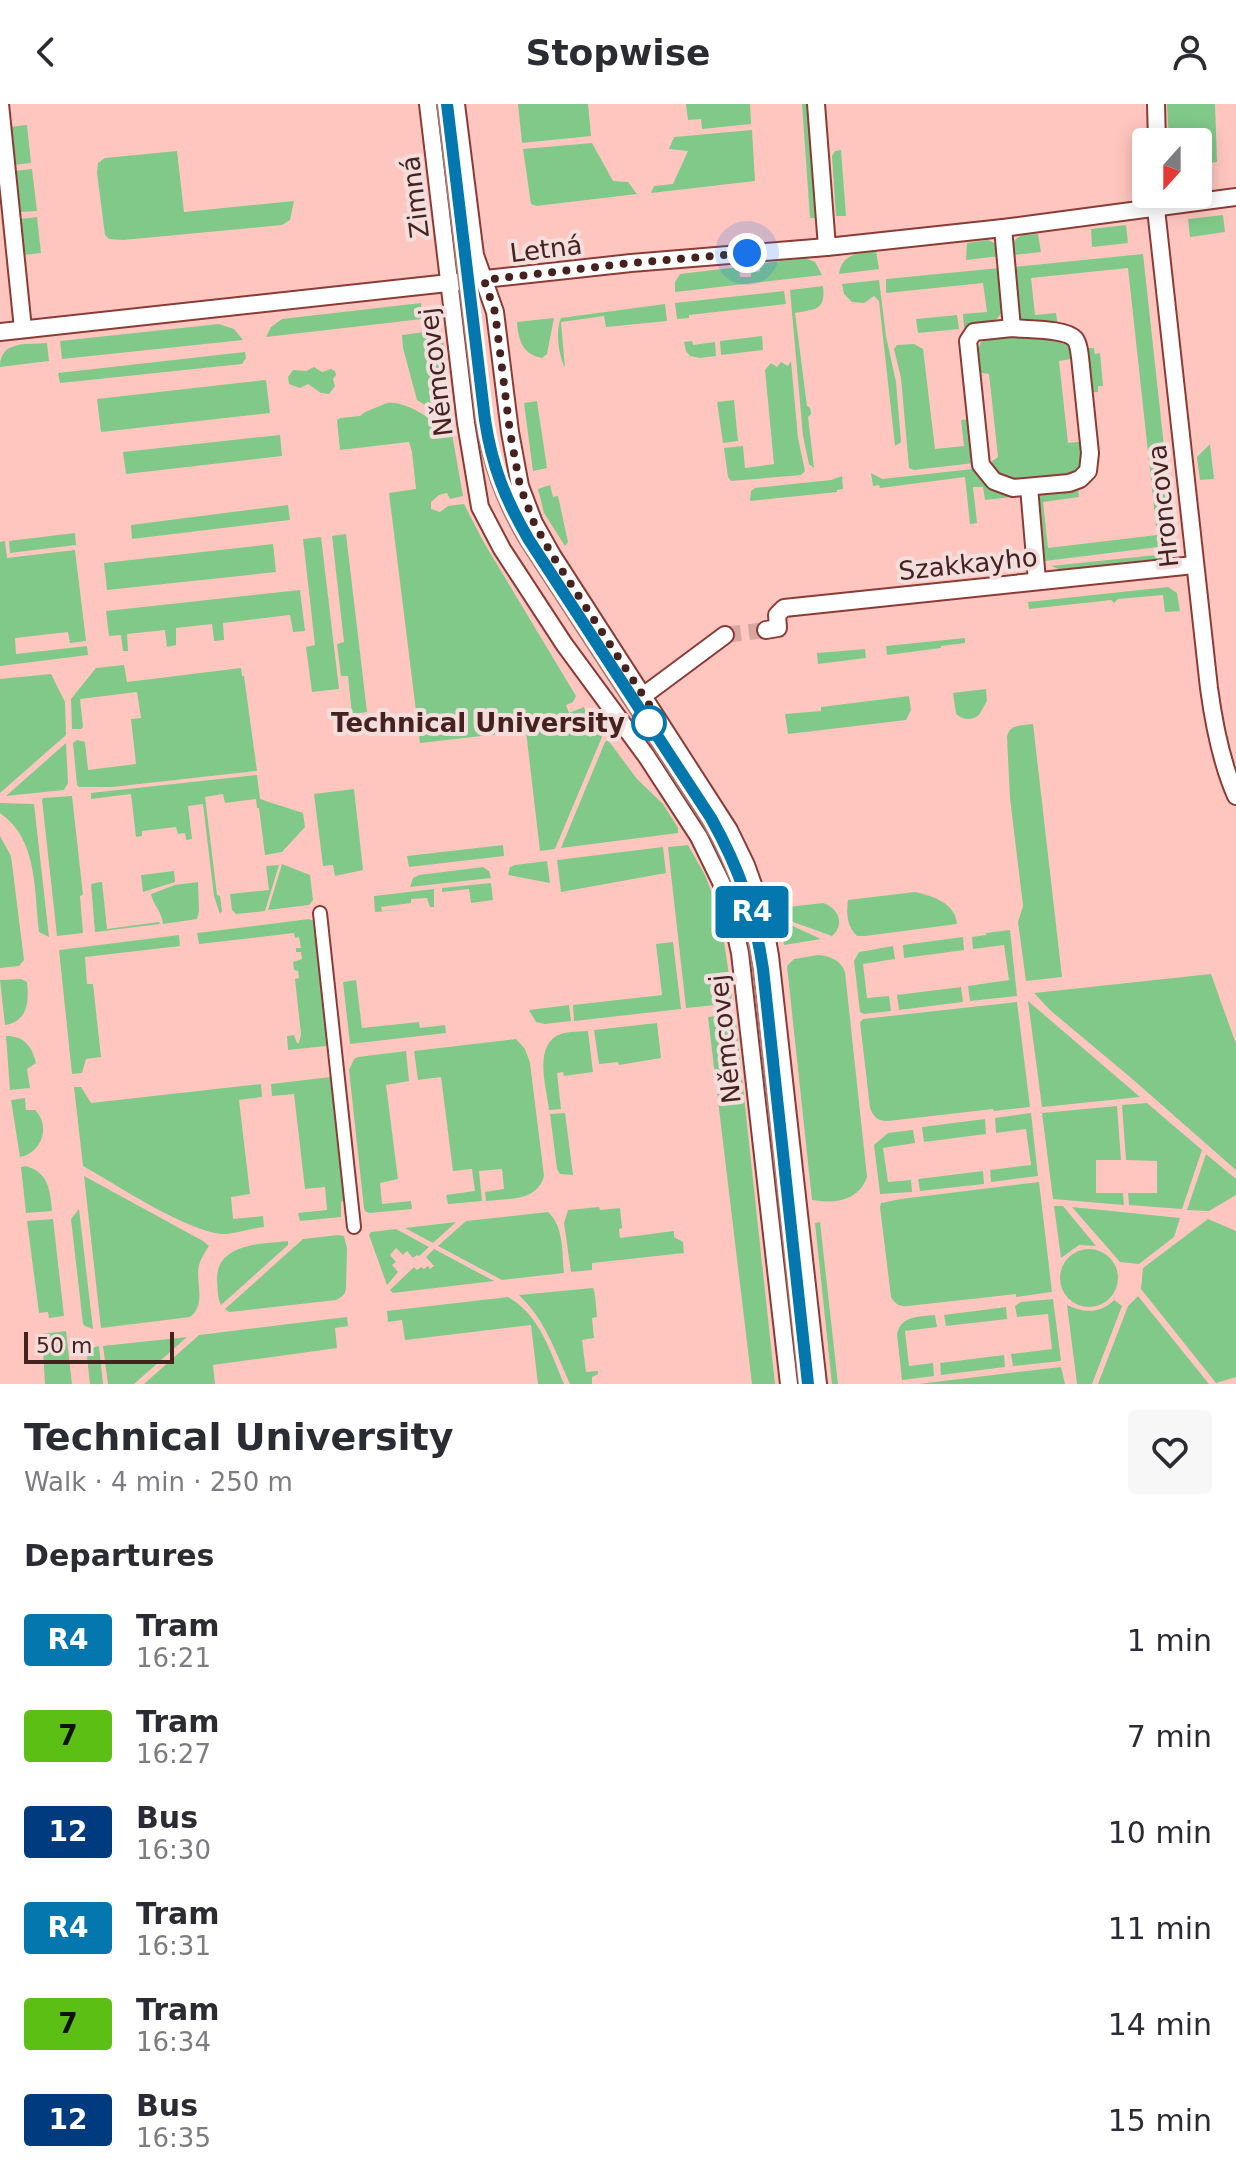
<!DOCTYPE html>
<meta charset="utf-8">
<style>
body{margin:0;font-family:"DejaVu Sans",sans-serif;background:#f7f7f7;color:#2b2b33;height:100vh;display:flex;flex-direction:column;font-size:30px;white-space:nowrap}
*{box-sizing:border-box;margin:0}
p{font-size:26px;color:#7c7c81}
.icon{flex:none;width:44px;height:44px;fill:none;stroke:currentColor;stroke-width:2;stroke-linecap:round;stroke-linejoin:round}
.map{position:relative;height:1280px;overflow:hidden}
.side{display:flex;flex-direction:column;background:#fff;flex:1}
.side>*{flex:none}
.badge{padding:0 16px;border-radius:6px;font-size:28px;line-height:52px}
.needle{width:52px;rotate:201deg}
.controls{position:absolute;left:1132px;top:24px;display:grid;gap:16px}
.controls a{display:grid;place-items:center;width:80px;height:80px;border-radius:8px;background:#fff;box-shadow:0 4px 20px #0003;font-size:40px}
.scale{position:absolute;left:24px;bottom:20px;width:150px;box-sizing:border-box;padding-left:8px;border:4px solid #46221f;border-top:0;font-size:22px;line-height:28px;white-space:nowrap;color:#46221f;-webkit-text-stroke:6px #f2dedc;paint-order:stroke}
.you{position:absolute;width:40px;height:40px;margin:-20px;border:6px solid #fff;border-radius:50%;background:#1a73e8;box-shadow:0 0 0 12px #1a73e833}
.map>.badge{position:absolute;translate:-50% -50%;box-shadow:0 0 0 4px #fff}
h2{padding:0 24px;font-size:30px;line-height:72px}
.round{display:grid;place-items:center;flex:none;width:84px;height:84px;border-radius:8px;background:#f7f7f7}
.summary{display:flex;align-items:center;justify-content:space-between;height:136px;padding:0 24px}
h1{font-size:38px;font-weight:700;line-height:60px}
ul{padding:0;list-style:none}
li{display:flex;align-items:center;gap:24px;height:96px;padding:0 24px}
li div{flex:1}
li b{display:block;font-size:30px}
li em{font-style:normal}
li .badge{min-width:88px;font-weight:700;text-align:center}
header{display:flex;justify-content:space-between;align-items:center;height:104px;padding:0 24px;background:#fff;font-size:36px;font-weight:700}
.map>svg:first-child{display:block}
</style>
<header><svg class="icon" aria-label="back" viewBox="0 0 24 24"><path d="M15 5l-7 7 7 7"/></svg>Stopwise<svg class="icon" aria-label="person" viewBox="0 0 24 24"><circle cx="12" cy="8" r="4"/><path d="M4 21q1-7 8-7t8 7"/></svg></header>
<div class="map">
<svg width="1236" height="1280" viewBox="0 0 1236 1280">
<rect width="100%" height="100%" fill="#ffc6bf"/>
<g fill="#81c989">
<polygon points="518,0 588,0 591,32 522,39"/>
<polygon points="686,0 750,0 751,20 702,25 701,15 688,16"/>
<polygon points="802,0 807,0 815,114 810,114"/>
<polygon points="1167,0 1215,0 1217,58 1198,61 1198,38 1169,38"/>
<polygon points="27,21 31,59 13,61 9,23"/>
<polygon points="752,26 755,77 651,89 654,82 673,80 688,47 669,45 674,33"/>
<polygon points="592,39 613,77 628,78 637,90 536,102 531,100 523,45"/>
<polygon points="841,46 846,112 836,112 832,52 835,47"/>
<polygon points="177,47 184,108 294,97 290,116 282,121 123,136 109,135 105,131 97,69 98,59 105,54"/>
<polygon points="32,65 37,107 18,108 14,67"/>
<polygon points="1223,111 1225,128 1190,133 1188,115"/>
<polygon points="37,113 41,149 23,151 19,115"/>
<polygon points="1126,121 1128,139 1092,143 1091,125"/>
<path d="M 1038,130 L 1041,148 L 1013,151 C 1012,130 1020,131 1038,130 Z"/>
<polygon points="988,136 998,141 1000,152 966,156 967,139"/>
<path d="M 876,147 L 879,165 L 839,170 C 842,149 859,149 876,147 Z"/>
<polygon points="1143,150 1174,434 1171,439 1166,442 1045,457 1036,399 1040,389 1078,383 1079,393 1043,398 1048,444 1157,431 1128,164 1031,174 1035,211 1056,209 1058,223 1019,220 1014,163"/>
<polygon points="805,154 815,158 822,171 675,188 675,178 680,170 739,163 740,173 751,173 751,169 760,167 759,160"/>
<path d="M 1000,164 C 1003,206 1013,219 964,224 L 963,210 L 987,208 L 983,179 L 886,189 L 886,175 Z"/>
<polygon points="879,176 886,232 896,278 901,338 895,342 879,197 874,192 864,199 852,198 844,190 842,180"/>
<path d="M 823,182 C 826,207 815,205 795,209 L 807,302 L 810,304 L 811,310 L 808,313 L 814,364 L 809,360 L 803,332 L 790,186 Z"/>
<polygon points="784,187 786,200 689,211 689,214 677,215 675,199"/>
<polygon points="421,199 422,215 266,233 271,223 282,215"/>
<path d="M 665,200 L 667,217 L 606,223 L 604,212 L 561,218 L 565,264 C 559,252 555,227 561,214 Z"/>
<polygon points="957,211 959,225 918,229 916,215"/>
<path d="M 554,214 L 547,250 L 542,254 C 523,251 518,236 517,218 Z"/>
<polygon points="219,220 234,225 243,236 62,255 60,237"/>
<polygon points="432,227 434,239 443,237 453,319 417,296 403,244 402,231"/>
<polygon points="1002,231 1060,234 1070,241 1077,254 1059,257 1068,339 1085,337 1087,355 1078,371 1029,377 1006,376 987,361 998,353 989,270 976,268 976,250 981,238"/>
<polygon points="762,232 763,246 721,251 720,237"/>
<polygon points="692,237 693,241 715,238 716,252 700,254 690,252 686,247 684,238"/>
<path d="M 47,239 L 49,257 L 0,263 C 0,236 26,241 47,239 Z"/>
<polygon points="914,240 923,245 935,345 964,342 961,316 971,315 974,359 914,366 909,364 901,274 894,245 897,241"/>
<polygon points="1088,244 1094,244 1095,250 1100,249 1103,282 1098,282 1098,288 1093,288"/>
<polygon points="245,248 246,254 242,260 60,279 58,269"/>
<polygon points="791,257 798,334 805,367 801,371 731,377 728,373 724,344 743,342 745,364 774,360 765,266 771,259 777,263 781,258 788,262"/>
<polygon points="314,263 322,268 331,265 335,267 336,271 333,275 335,282 329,290 321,289 308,280 300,284 289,280 288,273 293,266 306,267"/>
<polygon points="266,276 270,309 101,328 97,295"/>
<polygon points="734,296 738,337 723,339 717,298"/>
<polygon points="537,297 547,364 533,367 524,299"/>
<path d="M 387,299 C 410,297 433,318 452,330 L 463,392 L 450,395 L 447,389 L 439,391 L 431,398 L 431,405 L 440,408 L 448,402 L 464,400 L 483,437 L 576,592 L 573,598 L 566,601 L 569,609 L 584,603 L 586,609 L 578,617 L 590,633 L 599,628 L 602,633 L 555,745 L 540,747 L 526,627 L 420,639 L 389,389 L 416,385 L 412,348 L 409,338 L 340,346 L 337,316 L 340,314 L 360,312 L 365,308 Z"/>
<polygon points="280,331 282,352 126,370 123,348"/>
<polygon points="1210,340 1214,375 1200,376 1197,353"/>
<polygon points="973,365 993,383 1012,393 985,396 983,383 973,383 977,419 970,420 965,373 880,384 879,381 873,382 871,369 882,375"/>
<polygon points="842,372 843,385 837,386 837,388 750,397 751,387 755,384 831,376"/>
<polygon points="550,381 553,393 558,392 568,438 565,442 544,409 538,385"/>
<polygon points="288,401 290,416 132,435 131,421"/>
<polygon points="75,429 76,441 10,449 9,437"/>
<polygon points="346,430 367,608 352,610 348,572 341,572 337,540 344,538 332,432"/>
<polygon points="321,433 339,585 312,588 306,543 315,541 303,435"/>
<polygon points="5,437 7,454 75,446 86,537 70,539 68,528 15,534 16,550 87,542 88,551 0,562 0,438"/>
<polygon points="273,440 276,468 107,486 104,459"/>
<polygon points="1175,449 1160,455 1061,466 1051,462"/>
<polygon points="1168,483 1177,489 1180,507 1165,508 1163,491 1118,495 1114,499 1111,496 1029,505 1028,498"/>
<polygon points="300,486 305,527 293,528 290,511 223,519 224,536 214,537 212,520 176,524 176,541 167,543 165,526 127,530 128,547 123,547 121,531 109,532 106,507"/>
<polygon points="965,534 965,539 941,542 941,544 887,551 886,542"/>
<polygon points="865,545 866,554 818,560 817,549"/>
<polygon points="124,561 127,578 241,564 242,572 244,572 257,667 112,683 79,683 77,681 73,639 77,636 85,638 88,666 136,660 131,615 141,614 137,588 80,595 83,623 81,625 72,625 71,595 96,564"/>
<polygon points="51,570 65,598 66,631 0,689 0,575"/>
<path d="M 986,585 L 987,597 L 979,611 C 971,617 964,616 956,610 L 953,589 Z"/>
<polygon points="909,592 911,606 906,616 788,630 785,610 821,607 821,603"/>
<path d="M 1033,620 L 1062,873 L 1026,877 L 1018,818 L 1023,802 L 1010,694 L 1007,633 C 1009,620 1021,622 1033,620 Z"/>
<polygon points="608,636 637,675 663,700 678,724 678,729 561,744 605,638"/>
<polygon points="66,639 68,679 64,686 6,692"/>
<polygon points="257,671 260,695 303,709 305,723 282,748 265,751 259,704 257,704 256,695 225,699 223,690 205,693 217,791 220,792 222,807 220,810 214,792 203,700 188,702 192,735 186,736 185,729 178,730 176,723 142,727 142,732 136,733 131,690 91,695 91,689"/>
<polygon points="354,685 363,766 335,772 333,761 323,762 314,690"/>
<polygon points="72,692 83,791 80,792 83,829 57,832 42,696 43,694"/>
<path d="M 0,699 L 34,700 L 49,833 L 39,828 C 34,787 38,735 0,709 Z"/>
<polygon points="0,732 11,752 24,856 19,862 0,864"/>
<polygon points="503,741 504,752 409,763 407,752"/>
<polygon points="688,741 705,771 720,811 732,891 730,898 726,900 686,904 668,743"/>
<polygon points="663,743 666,769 561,788 557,756"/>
<polygon points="547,757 550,779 508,771 510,763 515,761"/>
<polygon points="282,760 310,771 313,796 309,801 268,806"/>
<polygon points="279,761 265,807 236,810 232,806 230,790 269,786 266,762"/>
<polygon points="483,763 489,767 491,774 410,783 413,774 419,771"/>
<polygon points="174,767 175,778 143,788 141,771"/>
<polygon points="100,778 102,778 107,825 159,818 160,820 95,828 91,780"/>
<path d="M 198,778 L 199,807 L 197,815 L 163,820 C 162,807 153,801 151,790 L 175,781 Z"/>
<polygon points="491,779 493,796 471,799 469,785 442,788 442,784"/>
<polygon points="434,785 434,803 430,803 427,794 411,795 411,799 381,803 382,807 412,805 375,808 374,792"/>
<path d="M 915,788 C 933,792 955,799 957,820 L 865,832 L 857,832 C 847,823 846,809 848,796 Z"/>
<path d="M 823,799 C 839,804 845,821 832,832 L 793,818 L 786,811 L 788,803 Z"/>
<polygon points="309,815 314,817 316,821 329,939 326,942 288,946 287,932 294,931 297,939 299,939 301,930 295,875 299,874 298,867 294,866 293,858 302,855 301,848 296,848 296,844 301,844 299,833 295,834 294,829 199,840 197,829"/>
<polygon points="780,816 821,835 784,841"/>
<polygon points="1010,826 1017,892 970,897 968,882 1009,876 1004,841 973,845 972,833 986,831 986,829"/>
<polygon points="179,831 180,842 85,853 87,880 93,880 101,953 86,955 82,969 72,970 59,846"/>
<polygon points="963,833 964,846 904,854 903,841"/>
<polygon points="673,838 681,905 574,917 573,901 662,891 656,840"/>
<polygon points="893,842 895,855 863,860 867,894 889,892 891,907 864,910 860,908 854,857 859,848"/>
<path d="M 818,851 C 831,852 840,856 845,868 L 867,1073 C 859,1097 834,1100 812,1096 L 787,862 L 794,855 Z"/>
<polygon points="1211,870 1236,940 1236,1066 1130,973 1051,907 1034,889"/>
<path d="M 21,875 L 27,878 C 29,898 28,917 5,921 L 0,876 Z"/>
<polygon points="356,876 362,924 419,918 420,924 445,921 446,929 350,940 343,878"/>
<polygon points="961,883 963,898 899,906 897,891"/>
<polygon points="1028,897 1140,993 1042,1003"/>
<path d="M 1017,898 L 1030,1003 L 994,1007 L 993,1005 L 888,1017 C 878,1017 874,1014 870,1004 L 860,918 L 863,915 Z"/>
<polygon points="569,901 571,917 545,920 536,918 529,906"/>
<polygon points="727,911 732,913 736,918 775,1280 752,1280 708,913"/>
<polygon points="657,919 661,954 619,961 618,958 599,960 594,926"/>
<path d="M 588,927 L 593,968 L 564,972 L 563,968 L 557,969 L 561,1005 L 549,1006 C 547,985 534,946 556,932 C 564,927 578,928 588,927 Z"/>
<path d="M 6,932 C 24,932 32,942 36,959 L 27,965 L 30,984 L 10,986 Z"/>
<path d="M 516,935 L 525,945 L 530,959 L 544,1072 C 537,1098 509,1094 486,1097 L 485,1088 L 504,1085 L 502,1065 L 479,1067 L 482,1097 L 448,1100 L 446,1091 L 475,1087 L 472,1065 L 453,1067 L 441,973 L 418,976 L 414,947 Z"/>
<polygon points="406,947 409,977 386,981 398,1075 380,1079 382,1100 411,1097 412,1105 370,1109 366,1108 364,1104 349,966 354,955 358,953"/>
<polygon points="331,973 345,1096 341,1098 341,1113 300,1117 298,1109 327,1106 325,1083 305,1085 294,990 272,992 271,980"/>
<path d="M 261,980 L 262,993 L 239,996 L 250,1090 L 231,1093 L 233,1115 L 263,1112 L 264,1123 C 253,1124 230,1131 221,1130 C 182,1125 119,1082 83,1062 L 74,983 L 81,983 L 91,999 Z"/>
<path d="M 25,994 L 26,1006 L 35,1006 C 51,1022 42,1049 20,1053 L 11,996 Z"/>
<polygon points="1147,999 1202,1046 1182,1105 1129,1101 1128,1089 1157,1089 1157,1057 1126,1056 1122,1001"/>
<polygon points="1117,1002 1121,1056 1096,1056 1096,1089 1123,1089 1124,1101 1053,1095 1042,1009"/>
<polygon points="565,1009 573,1071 560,1070 557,1065 550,1010"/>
<polygon points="1031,1009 1038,1072 991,1078 990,1066 1031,1061 1026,1025 996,1029 995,1014"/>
<polygon points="985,1015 986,1030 924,1038 922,1023"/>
<polygon points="913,1026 915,1039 883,1044 888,1078 911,1076 912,1088 880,1090 874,1041 888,1029"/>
<polygon points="1206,1050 1236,1075 1236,1091 1209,1107 1187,1106"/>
<path d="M 26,1062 C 49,1069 50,1086 52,1107 L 26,1109 L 21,1063 Z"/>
<polygon points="983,1067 984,1080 920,1087 918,1075"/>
<path d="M 84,1072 L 203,1137 L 209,1142 C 205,1148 201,1154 199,1161 C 195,1179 207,1200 190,1213 L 101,1224 Z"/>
<path d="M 1039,1078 L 1052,1188 L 1016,1193 L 1016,1190 L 908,1202 C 900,1203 895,1200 891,1193 L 880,1103 L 881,1099 L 901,1095 Z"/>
<polygon points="1054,1102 1063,1102 1096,1142 1079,1141 1061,1154"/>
<polygon points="599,1103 600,1106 620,1104 622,1124 619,1125 620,1134 674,1127 674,1133 683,1138 684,1149 592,1159 592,1166 571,1168 564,1119 568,1106"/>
<polygon points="1072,1103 1180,1114 1174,1133 1139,1160 1120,1158"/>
<polygon points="79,1105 93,1225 85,1222 83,1220 71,1115"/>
<path d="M 548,1108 C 564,1122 562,1149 564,1169 L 502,1176 L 438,1142 L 466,1117 Z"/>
<polygon points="53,1115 64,1212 49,1214 48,1208 39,1209 27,1117"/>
<polygon points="1208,1115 1236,1127 1236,1273 1216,1279 1141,1185 1143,1164"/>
<polygon points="456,1118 433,1139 405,1124"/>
<polygon points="820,1118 838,1280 832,1280 815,1119"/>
<polygon points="396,1125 429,1143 419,1152 417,1151 413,1154 407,1147 403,1151 396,1144 390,1151 396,1158 392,1161 398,1168 387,1181 369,1131 371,1128"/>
<path d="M 338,1131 L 344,1132 L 347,1144 L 346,1184 C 345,1191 342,1193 336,1196 L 239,1207 L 229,1208 L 225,1205 L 303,1135 Z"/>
<path d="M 288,1137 L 288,1141 L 221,1201 C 217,1193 218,1185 217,1176 C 216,1139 262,1140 288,1137 Z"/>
<polygon points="434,1145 494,1177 393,1189 390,1186 414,1163 417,1166 421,1163 424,1165 428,1162 430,1165 434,1162 426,1153"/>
<circle cx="1089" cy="1174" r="29"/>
<path d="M 593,1184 L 595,1190 L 593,1191 L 595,1191 L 597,1213 L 592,1214 L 594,1234 L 582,1236 L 586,1268 L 598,1267 L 598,1270 L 592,1273 L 592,1280 L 570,1280 C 555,1247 546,1217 519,1191 Z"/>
<polygon points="1138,1192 1209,1280 1098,1280 1128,1202"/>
<path d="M 508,1193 C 540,1211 550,1247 564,1280 L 538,1280 L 531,1221 L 405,1236 L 402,1216 L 388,1218 L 387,1207 Z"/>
<polygon points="1053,1195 1061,1257 1013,1262 1011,1250 1052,1245 1048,1210 1017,1213 1015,1202 1021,1198"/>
<path d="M 1114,1196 L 1122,1202 L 1092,1280 L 1077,1280 L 1067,1201 C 1084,1209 1100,1210 1114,1196 Z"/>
<polygon points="1006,1203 1007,1215 946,1222 944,1211"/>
<path d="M 935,1211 L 937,1223 L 905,1227 L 909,1262 L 933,1259 L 934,1272 L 902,1276 L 897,1230 C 902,1211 918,1213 935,1211 Z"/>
<polygon points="347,1213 348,1222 335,1224 337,1244 213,1261 215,1280 144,1280 199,1231"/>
<polygon points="66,1227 72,1280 45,1280 42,1230"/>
<polygon points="187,1233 134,1280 108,1280 103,1242"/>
<polygon points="99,1242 103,1280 90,1280 87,1253 91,1244"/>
<polygon points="1004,1251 1005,1263 941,1271 940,1259"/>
<polygon points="1061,1263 1065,1280 918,1280"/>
</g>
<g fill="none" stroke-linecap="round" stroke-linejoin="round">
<polyline stroke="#daa59f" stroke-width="16" stroke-dasharray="16 8" stroke-linecap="butt" points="725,531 766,526"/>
<defs>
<polyline id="pedestrian" points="320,809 354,1123"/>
<g id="minor">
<polyline points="0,0 23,225"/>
<polyline points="428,0 466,319 480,403 502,445 564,540 647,653 699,733 721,778 731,808 740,849 789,1280"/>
<polyline points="456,0 475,151 495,208 510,328 520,382 534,419 552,451 729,726 746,761 756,789 765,824 770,852 818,1280"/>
<polyline points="816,0 827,143"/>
<polyline points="1156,0 1157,38"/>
<path d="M 1156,90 L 1156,105 L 1209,584 C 1214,621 1221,658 1236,692"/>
<polyline points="1003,124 1012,224"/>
<path d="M 1012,224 C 1027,226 1065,224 1075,235 C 1079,240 1079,247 1080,253 L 1090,349 L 1088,367 L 1080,375 L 1069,379 L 1013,384 L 994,377 L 981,361 L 968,237 L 974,228 Z"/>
<polyline points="0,228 631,159 827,143 1003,124 1236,93"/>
<polyline points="1029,383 1037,477"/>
<polyline points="766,526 778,524 777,511 784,504 1194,461"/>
<polyline points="643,592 725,531"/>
</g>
</defs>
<use href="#pedestrian" stroke="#8b3b35" stroke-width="16"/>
<use href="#minor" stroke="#8b3b35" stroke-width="20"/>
<use href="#pedestrian" stroke="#fff" stroke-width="12"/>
<use href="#minor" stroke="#fff" stroke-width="16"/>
<path stroke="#a87973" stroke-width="2" d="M 437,0 L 476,317 C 483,363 497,401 521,441 L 703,720 C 731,768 745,811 753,865 L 799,1280"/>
</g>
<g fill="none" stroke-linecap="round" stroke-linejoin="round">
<defs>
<path id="line" d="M 447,0 L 485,316 C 492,362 505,395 529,436 L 711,714 C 739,764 755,809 763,865 L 808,1280"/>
</defs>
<use href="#line" stroke="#fff" stroke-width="18"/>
<use href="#line" stroke="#0377ae" stroke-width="12"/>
<polyline stroke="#46221f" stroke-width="8" stroke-dasharray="0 14.4" points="649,619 659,616 552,451 534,419 520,382 510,328 495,208 484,176 631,159 747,149"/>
</g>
<circle fill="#fff" stroke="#0377ae" stroke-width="4" cx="649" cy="619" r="16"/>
<g text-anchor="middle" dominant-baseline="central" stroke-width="8" stroke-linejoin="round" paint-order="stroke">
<g font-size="26" fill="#46221f" stroke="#f2dedc">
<text transform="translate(415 93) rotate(-97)">Zimná</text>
<text transform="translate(546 145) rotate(-7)">Letná</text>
<text transform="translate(436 268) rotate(-97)">Němcovej</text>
<text transform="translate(1163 402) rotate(-96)">Hroncova</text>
<text transform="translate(968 460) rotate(-6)">Szakkayho</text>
<text transform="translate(725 935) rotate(-96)">Němcovej</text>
</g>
<g font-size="26" font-weight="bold" fill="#46221f" stroke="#f2dedc" text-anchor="end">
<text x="625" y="619">Technical University</text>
</g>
</g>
</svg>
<div class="controls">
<a><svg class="needle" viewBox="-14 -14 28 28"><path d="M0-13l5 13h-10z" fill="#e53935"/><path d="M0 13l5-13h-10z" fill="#7c7c81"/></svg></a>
</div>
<div class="scale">50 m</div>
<div class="you" style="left:747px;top:149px"></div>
<b class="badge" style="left:752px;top:808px;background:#0377ae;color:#fff">R4</b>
</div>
<section class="side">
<div class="summary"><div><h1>Technical University</h1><p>Walk · 4 min · 250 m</p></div><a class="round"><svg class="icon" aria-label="heart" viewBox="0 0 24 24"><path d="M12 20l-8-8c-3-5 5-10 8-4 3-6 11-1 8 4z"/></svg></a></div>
<h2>Departures</h2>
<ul>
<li><span class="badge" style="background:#0377ae;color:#fff">R4</span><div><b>Tram</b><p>16:21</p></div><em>1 min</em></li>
<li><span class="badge" style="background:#5cbf14;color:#111">7</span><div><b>Tram</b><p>16:27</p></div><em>7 min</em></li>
<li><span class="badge" style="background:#003b80;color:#fff">12</span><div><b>Bus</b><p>16:30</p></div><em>10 min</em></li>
<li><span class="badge" style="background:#0377ae;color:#fff">R4</span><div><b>Tram</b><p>16:31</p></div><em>11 min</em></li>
<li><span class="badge" style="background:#5cbf14;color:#111">7</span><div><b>Tram</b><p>16:34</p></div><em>14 min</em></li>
<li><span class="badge" style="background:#003b80;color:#fff">12</span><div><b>Bus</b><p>16:35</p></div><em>15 min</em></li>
</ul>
</section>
